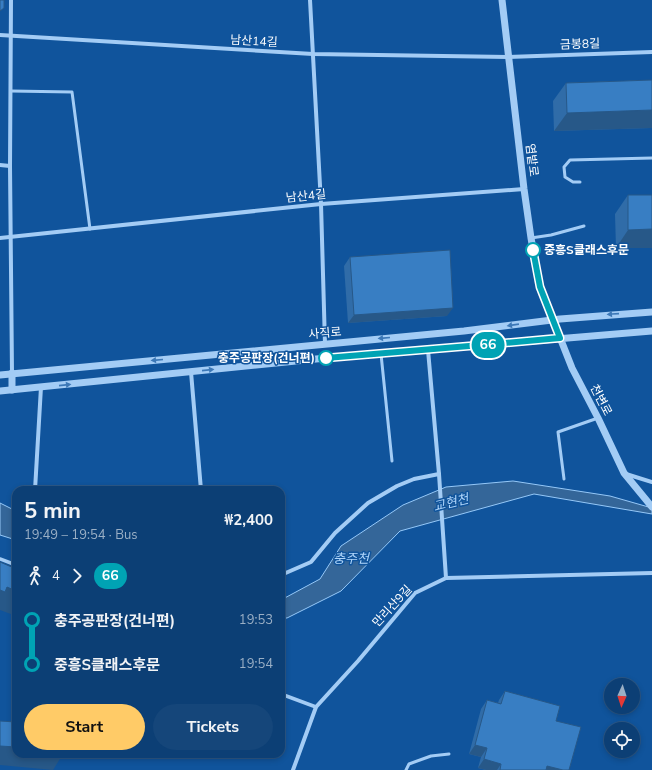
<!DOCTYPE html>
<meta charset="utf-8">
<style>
body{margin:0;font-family:"Nunito Sans","Noto Sans KR",sans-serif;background:#15467a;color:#f1f3f6;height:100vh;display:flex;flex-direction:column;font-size:15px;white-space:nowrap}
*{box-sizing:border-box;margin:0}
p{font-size:13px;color:#9aafc5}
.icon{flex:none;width:22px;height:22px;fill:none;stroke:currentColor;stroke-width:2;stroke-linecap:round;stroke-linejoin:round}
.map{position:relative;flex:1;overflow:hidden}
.sheet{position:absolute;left:12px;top:486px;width:273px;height:272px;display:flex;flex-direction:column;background:#0c3f75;border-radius:12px;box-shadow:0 2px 6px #0003,0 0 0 1px #2c5887}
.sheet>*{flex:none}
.badge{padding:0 8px;border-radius:13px;font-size:14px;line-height:26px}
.needle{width:26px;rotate:183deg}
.buttons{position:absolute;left:604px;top:678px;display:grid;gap:8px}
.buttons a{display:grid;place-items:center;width:36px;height:36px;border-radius:50%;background:#0c3f75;box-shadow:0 2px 6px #0003,0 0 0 1px #2c5887;font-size:20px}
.map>.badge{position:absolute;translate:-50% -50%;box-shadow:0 0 0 2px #fff}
.legs{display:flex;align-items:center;gap:6px;height:44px;padding:0 12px;font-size:13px}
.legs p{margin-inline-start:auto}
.overview{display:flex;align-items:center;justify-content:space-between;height:68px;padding:0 12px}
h1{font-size:22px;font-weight:700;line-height:30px}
.button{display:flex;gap:8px;margin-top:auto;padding:8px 12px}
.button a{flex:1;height:46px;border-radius:24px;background:#ffcb67;color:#111;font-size:16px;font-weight:700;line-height:46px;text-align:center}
.button a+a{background:#15467a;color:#f1f3f6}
ul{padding:0 12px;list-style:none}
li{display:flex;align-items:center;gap:14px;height:44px;font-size:15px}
li i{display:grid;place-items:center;width:6px;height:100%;margin:0 5px;background:currentColor}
li i::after{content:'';width:10px;height:10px;margin:-5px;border:3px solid;border-radius:50%;background:#0c3f75}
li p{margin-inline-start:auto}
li:first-child i{background:linear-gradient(#0000 50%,currentColor 0)}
li:last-child i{background:linear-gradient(currentColor 50%,#0000 0)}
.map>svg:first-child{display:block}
</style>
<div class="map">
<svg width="652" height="770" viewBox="0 0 652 770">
<rect width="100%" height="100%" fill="#10549c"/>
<g fill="#346699" stroke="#95c8f8">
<polygon points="513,481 610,496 652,508 652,514 534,494 400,531 341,591 287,618 281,618 281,600 320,579 341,546 403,505 446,487"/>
<polygon points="0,503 16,511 16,540 0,535"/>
</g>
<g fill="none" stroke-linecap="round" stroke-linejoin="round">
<g stroke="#a3ccf5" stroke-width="3">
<polyline points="11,91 72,92 90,229"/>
<polyline points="580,182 573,182 565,177 564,167 570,160 652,158"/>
<polyline points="531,238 551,235 584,226"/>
<polyline points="381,354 392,461"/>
<polyline points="564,479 558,432 598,418"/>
<polyline points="406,770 409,764 431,756 449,754"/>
</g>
<g stroke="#a3ccf5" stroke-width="3.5">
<polyline points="0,559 16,565"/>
<polyline points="281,694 316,707"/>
</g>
<g stroke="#a3ccf5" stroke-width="4">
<polyline points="11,0 10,166 12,373"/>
<polyline points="310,0 321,204 325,344"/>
<polyline points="0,35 313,54 508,57 652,52"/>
<polyline points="0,165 10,166"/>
<polyline points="0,238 321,204 524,189"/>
<polyline points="428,350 439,474 446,578"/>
<polyline points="191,372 201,490"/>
<polyline points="626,474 652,482"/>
<polyline points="35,490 41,387"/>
<polyline points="281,575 311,562 335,533 368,503 397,486 414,479 439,474"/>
<polyline points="293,770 316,707 358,661 415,593 446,578 652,573"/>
</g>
<g stroke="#a3ccf5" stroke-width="7">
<polyline points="502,0 524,189 531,238 540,287 572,368 598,418 624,473 652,507"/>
<polyline points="12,373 12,390"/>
<polyline points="0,375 464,331 560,319 652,312"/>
<polyline points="0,391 326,358 652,331"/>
</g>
</g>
<g fill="#306ca8">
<polygon points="652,80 652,128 554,131 553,101 566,83"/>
<polygon points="628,195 652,195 652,248 616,248 615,214"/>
<polygon points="350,257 447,316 348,323 344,266"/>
<polygon points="505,691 556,721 569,770 486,770 478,768 481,757 469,754 481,709 487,700 498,703 499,700"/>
</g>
<g fill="#275888">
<polygon points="652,110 652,128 554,131 567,113"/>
<polygon points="652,229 652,248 616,248 628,230"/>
<polygon points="453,308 447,316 348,323 354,315"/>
<polygon points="7,587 16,591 16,616 0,610 0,590"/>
<polygon points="475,745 487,748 481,757 469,754"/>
<polygon points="0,746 16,747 16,754 63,754 53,770 0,765"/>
<polygon points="484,759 501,764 497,770 486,770 478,768"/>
<polygon points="547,766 563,770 544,770"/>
</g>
<g fill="#387ec3" stroke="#275888">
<polygon points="0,0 4,0 4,8 0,11"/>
<polygon points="652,80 652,110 567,113 566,83"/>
<polygon points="628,195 652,195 652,229 628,230"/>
<polygon points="450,250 453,308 354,315 350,257"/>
<polygon points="0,562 14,568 16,563 16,591 7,587 5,592 0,590"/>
<polygon points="505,691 560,706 556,721 581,727 569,770 563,770 547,766 546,770 500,770 501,764 484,759 487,748 475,745 487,700 501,704"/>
<polygon points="0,721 16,722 16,747 0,746"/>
</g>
<defs><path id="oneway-solid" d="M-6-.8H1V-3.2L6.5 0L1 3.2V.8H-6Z"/></defs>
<g fill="#3c78b7">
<use href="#oneway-solid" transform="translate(613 314) rotate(176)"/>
<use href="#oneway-solid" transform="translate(513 325) rotate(172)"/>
<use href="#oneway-solid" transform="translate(384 338) rotate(175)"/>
<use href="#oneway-solid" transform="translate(157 360) rotate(175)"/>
<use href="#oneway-solid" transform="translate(208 370) rotate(-6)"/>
<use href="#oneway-solid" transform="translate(65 385) rotate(-6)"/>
</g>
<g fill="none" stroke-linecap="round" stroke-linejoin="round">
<defs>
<polyline id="line-1" points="326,358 493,344 560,338 540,287 533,250"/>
</defs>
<use href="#line-1" stroke="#fff" stroke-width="9"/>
<use href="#line-1" stroke="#00a3b4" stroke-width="6"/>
</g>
<g fill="#fff" stroke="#00a3b4" stroke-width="2">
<circle cx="533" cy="250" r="7"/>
<circle cx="326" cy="358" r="7"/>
</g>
<g text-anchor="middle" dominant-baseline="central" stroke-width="3" stroke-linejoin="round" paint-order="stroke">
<g font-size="12" fill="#fff" stroke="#10549c">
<text transform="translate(254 41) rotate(3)">남산14길</text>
<text transform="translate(580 44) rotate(-2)">금봉8길</text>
<text transform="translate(532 160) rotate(83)">염밭로</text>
<text transform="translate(306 196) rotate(-6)">남산4길</text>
<text transform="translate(325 333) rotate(-5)">사직로</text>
<text transform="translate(601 400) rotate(63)">천변로</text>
<text transform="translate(392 606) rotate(-47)">만리산9길</text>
</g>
<g font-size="12" font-weight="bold" fill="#fff" stroke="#10549c" text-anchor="start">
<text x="544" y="250">중흥S클래스후문</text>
<text x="315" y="358" text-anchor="end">충주공판장(건너편)</text>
</g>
<g font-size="13" font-style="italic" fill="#b0d6fb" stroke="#10549c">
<text transform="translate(451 503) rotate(-14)">교현천</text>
<text x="351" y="559">충주천</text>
</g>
</g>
</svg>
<div class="buttons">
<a><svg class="needle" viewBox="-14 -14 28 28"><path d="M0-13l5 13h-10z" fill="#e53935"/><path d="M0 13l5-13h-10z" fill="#9aafc5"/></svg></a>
<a><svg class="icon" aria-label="locate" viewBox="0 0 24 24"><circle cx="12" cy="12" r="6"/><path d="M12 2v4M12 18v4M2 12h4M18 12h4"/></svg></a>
</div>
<b class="badge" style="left:488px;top:345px;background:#00a3b4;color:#fff">66</b>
<section class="sheet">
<div class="overview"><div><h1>5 min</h1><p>19:49 – 19:54 · Bus</p></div><b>₩2,400</b></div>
<div class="legs"><svg class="icon" aria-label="walk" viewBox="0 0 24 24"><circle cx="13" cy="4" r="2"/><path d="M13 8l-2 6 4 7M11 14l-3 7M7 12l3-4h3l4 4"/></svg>4<svg class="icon" aria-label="forward" viewBox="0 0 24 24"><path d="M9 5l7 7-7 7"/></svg><b class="badge" style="background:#00a3b4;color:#fff">66</b></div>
<ul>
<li><i style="color:#00a3b4"></i><b>충주공판장(건너편)</b><p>19:53</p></li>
<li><i style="color:#00a3b4"></i><b>중흥S클래스후문</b><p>19:54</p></li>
</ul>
<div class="button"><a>Start</a><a>Tickets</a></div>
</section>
</div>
